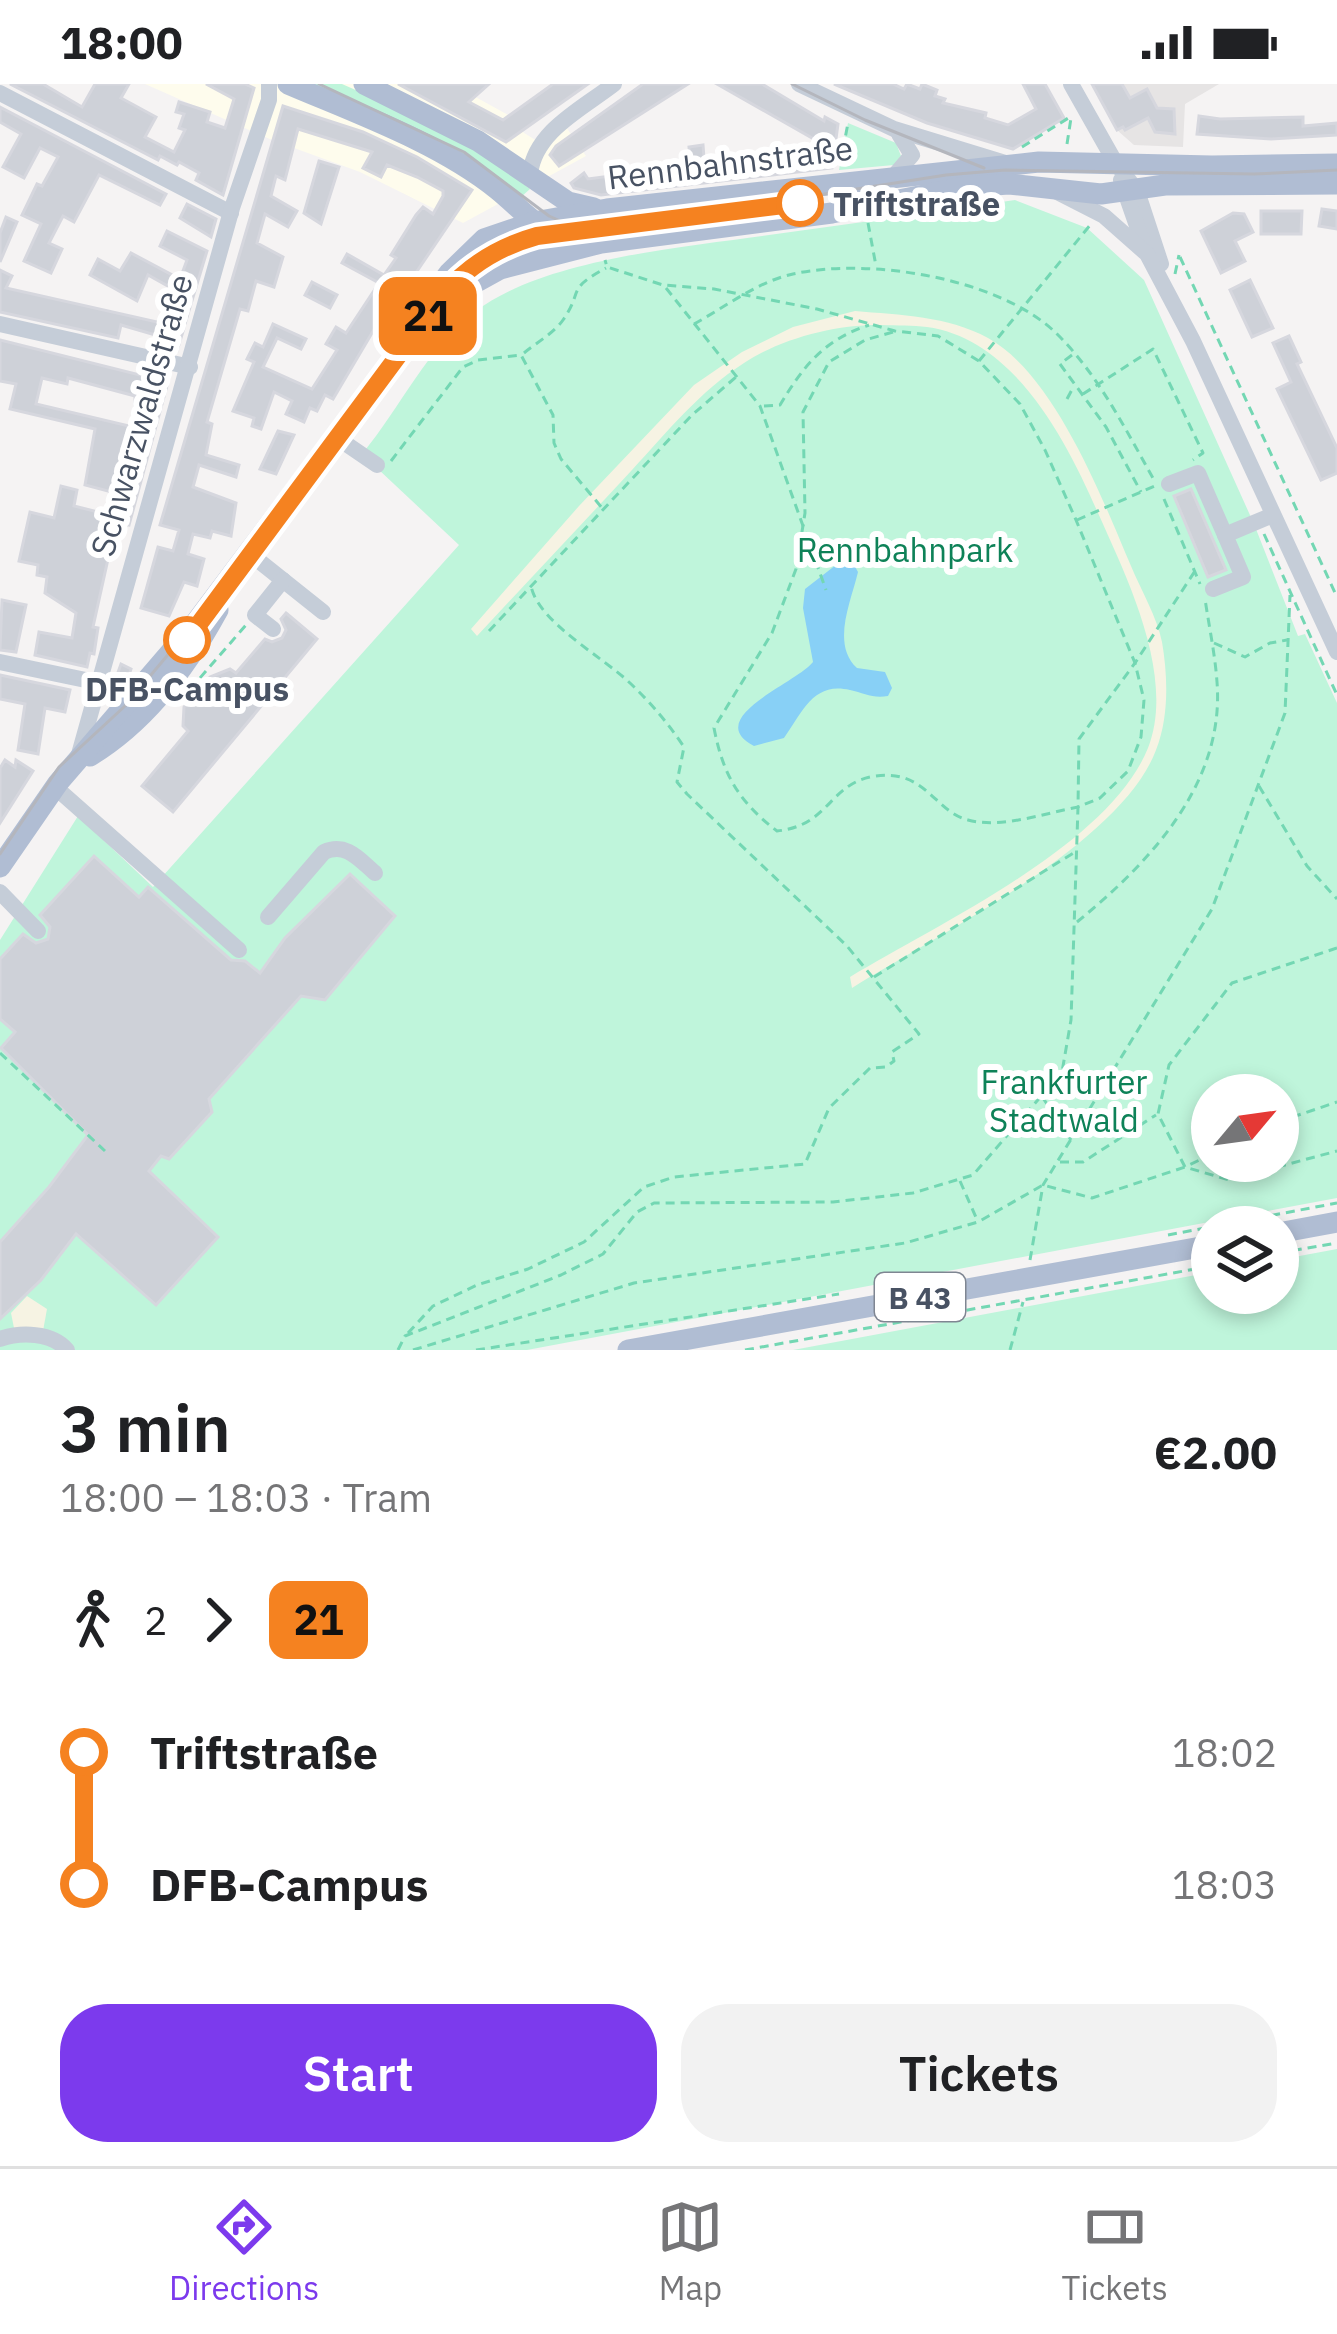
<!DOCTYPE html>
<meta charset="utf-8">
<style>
body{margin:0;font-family:"IBM Plex Sans",sans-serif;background:#f2f2f2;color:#202124;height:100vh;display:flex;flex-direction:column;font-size:45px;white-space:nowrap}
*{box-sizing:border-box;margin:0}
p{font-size:39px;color:#757577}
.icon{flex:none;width:66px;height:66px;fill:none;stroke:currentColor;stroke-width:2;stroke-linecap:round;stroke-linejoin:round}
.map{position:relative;height:1266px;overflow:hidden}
.panel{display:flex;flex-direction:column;background:#fff;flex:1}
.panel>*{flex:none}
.badge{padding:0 24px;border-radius:18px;font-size:42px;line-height:78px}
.needle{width:78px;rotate:61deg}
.controls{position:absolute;left:1191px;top:990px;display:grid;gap:24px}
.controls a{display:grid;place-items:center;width:108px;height:108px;border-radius:50%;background:#fff;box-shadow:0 6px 18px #0003;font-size:60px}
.map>.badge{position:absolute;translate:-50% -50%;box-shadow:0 0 0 6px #fff}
.legs{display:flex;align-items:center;gap:18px;height:132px;padding:0 60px;font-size:39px}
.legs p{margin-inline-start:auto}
.overview{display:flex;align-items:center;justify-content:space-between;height:204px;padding:0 60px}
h1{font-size:66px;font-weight:600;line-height:90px}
.cta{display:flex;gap:24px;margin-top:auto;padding:24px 60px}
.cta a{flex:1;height:138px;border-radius:48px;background:#7c3aed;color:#fff;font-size:48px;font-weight:600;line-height:138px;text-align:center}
.cta a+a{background:#f2f2f2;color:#202124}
ul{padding:0 60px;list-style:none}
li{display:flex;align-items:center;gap:42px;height:132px;font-size:45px}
li i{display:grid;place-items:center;width:18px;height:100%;margin:0 15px;background:currentColor}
li i::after{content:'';width:30px;height:30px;margin:-15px;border:9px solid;border-radius:50%;background:#fff}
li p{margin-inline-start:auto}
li:first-child i{background:linear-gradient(#0000 50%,currentColor 0)}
li:last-child i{background:linear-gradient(currentColor 50%,#0000 0)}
.status{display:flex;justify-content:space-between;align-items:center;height:84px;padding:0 60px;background:#fff;direction:ltr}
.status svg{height:33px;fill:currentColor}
.tab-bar{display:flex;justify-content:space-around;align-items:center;height:168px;border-top:3px solid #e0e0e0;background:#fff;font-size:33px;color:#757577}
.tab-bar a{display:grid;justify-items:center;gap:6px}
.tab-bar .current{color:#7c3aed}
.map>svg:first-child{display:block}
</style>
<div class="status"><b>18:00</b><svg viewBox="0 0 49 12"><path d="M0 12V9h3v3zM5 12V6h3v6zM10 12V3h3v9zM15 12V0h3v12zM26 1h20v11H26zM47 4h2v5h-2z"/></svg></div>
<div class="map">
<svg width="1337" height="1266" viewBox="0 0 1337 1266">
<rect width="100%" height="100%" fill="#f5f3f3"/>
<polygon fill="#fefced" points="145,0 452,0 512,33 524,49 542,60 566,43 586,72 463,139 360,88 272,56"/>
<polygon fill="#e6e4e4" points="1092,0 1219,0 1185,20 1183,63 1134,61 1117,46"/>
<g fill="#bff5db" fill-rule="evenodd">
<polygon points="313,0 342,0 383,18 490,74 530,105 521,113"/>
<polygon points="848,39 896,59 901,72 894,81 839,86"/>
<path d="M 1015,116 L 1087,144 L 1144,196 L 1254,440 L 1298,552 L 1305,550 L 1337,619 L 1337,1114 L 527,1266 L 0,1266 L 0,856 L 78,732 L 153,803 L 459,461 L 362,370 C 401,323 427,264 476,227 C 544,175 685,163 769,151 C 851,140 933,128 1015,116 ZM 1212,1011 L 1278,1011 L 1278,1077 L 1212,1077 Z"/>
<polygon points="1337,1165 1337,1266 793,1266 1212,1188 1212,1209 1278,1209 1278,1176"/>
</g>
<g fill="#f6f3e3">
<path d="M 855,227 C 900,231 948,232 988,254 C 1055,291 1102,414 1131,482 C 1141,506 1157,533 1162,558 C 1168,593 1169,633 1156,666 C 1121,760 937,851 852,904 L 850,893 C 938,840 1109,761 1148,664 C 1176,592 1127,494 1098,429 C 1067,358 1015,255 927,243 C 913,241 897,242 882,241 C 837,240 782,254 744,279 C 700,307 667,348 632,386 C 581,441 529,496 477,552 L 471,545 L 579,422 L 694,301 L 742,268 L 793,243 Z"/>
<polygon points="27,1212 47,1225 43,1247 14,1244 11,1229"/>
</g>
<path fill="#88d0f6" d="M 841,477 L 853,479 L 858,488 C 851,518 831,560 857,584 L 885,588 L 892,604 L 888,612 C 873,615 864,609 850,606 C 813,597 802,629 784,654 L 754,662 C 701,634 797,599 813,578 L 803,524 L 805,505 Z"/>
<g fill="#ced1d8" stroke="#d6d7de" stroke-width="3" fill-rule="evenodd">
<polygon points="10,0 43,0 82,23 95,0 129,0 121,14 156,33 145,53 174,68 185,46 179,44 184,30 176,28 179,18 210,28 207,38 225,44 234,15 206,0 245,0 254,4 223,111 196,96 199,89 179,78 177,81 160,72 158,76"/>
<polygon points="398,0 489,0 469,18 503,36 553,0 588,0 506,58"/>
<polygon points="643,0 688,0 559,82 550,71 556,62"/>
<polygon points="717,0 762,0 824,37 825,33 838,40 832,84 601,111 574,104 571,99 584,89 588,95 672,84 671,77 690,75 689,63 703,61 704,74 731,72 731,76 794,66 795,71 812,69 813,64 826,62"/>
<polygon points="834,0 893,0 904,5 907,0 920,5 922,0 937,6 935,12 945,15 943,19 986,29 985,34 1008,41 1036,25 1023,0 1045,0 1064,34 1013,65 927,39"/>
<polygon points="1092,0 1122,0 1130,14 1147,5 1157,24 1174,25 1175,50 1155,48 1148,34 1125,46 1123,43 1117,46"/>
<polygon points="283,22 363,48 417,73 472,106 388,230 385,227 333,315 325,311 317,327 310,324 304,338 286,330 292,317 274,308 261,345 252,342 254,334 233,327 254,278 247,275 255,259 263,263 273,240 306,255 301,265 277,254 263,283 312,305 337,266 326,260 336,243 346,249 379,199 342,179 347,170 384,191 396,174 391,171 416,131 423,123 433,130 443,112 443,107 417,93 387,81 381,93 363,84 372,68 298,45 285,96 276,92 271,112 297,127 288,143 265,130 257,159 283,173 274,203 256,197 248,227 240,225 207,338 212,340 206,371 239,381 236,393 199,381 193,403 236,419 231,452 212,447 210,454 193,450 188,470 204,475 197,502 184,498 169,532 141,524 158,463 173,467 179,446 160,441"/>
<polygon points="0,23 166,110 160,121 99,91 74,138 63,132 49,159 62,165 51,189 24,177 41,140 22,131 37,100 42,102 58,73 40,64 24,94 3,83 21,50 0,38"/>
<polygon points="1199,32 1220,35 1303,33 1303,42 1337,39 1337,51 1271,55 1197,50"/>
<polygon points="319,77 339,83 321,140 304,129"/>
<polygon points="187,120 216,135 211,153 180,134"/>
<polygon points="1322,125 1337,127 1337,145 1319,142"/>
<polygon points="1261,127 1302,127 1301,150 1261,150"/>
<polygon points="1233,129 1244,130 1253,148 1235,157 1245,177 1221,189 1201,147"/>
<polygon points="6,133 17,138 0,178 0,149"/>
<polygon points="167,147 207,167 184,243 168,234 173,205 148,191 137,217 90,191 98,175 120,187 131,169 180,195 187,176 160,162"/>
<polygon points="0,186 12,192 6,204 184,244 177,267 156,262 159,252 121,241 118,254 0,228"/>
<polygon points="1250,196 1273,244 1252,253 1230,206"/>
<polygon points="312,198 337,211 330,224 305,211"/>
<polygon points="1289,252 1301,278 1297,280 1337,364 1337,389 1321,396 1277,305 1291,298 1273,259"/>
<path d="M 0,256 L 168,298 L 129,441 L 116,439 L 93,543 L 98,544 L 94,570 L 90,569 L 87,583 L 35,571 L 39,548 L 72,554 L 76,529 L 45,509 L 47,493 L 37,491 L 38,481 L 19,477 L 30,428 L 54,434 L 61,402 L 77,406 L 74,422 L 106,430 L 112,408 L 85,401 L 95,345 L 10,325 L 16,300 L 0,297 ZM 42,294 L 67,300 L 68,294 L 135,312 L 135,322 L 139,323 L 133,343 L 36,320 Z"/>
<polygon points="278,347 294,351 276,390 260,385"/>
<polygon points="1191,405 1226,486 1208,493 1174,412"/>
<polygon points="2,516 26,521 16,568 0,566"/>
<polygon points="286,529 317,555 173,728 142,702 188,647 183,642 184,623 210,593 230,585 236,589 265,555 272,558 282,554 286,546 281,535"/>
<polygon points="121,580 131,585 128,594 107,619"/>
<polygon points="0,591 70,606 65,628 45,624 38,670 18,666 25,620 0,615"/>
<polygon points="5,676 15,683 16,676 33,687 0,739 0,684"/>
<polygon points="94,772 139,813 148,803 231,876 245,877 260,889 285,854 350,790 395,832 325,916 301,912 209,1015 212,1028 169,1075 161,1072 149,1087 218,1153 156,1221 76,1150 41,1196 0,1235 0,1158 49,1103 88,1051 1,964 15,948 0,935 0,875 23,850 36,859 48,855 50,843 40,831"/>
</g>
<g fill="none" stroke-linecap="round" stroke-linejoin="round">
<g stroke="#73d7b3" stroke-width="3" stroke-dasharray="9 6" stroke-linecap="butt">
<polyline points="1067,60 1071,34"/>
<polyline points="1022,63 1070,33"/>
<polyline points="840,81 848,39"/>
<polyline points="868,139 876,182"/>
<polyline points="1180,173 1337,513"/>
<polyline points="1175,190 1179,171"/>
<polyline points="666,204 760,322 826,506"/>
<path d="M 694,240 C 725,223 759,197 793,190 C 869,173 999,194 1056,249 C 1098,290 1126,346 1154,396"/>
<path d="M 893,248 L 865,256 L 829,278 L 803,328 L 805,429 L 796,485 L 772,549 L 714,644 C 723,691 739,718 777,747 C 828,742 829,702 870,693 C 925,682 933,727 968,736 C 1002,745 1045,729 1078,723 L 1079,655 L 1135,579 L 1195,487"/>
<path d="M 524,269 C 536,259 554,249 563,236 C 584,206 565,206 606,184"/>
<polyline points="1072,271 1060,280 1106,343 1141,408"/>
<polyline points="979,277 1091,140"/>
<polyline points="1083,310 1153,265 1203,369 1193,376"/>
<polyline points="1067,315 1074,302"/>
<path d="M 764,322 L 780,321 C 804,281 824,256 869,241"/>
<polyline points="391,377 463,283 478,276 521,271 553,331 554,359 561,375 603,425"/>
<polyline points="1164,415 1200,500"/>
<polyline points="1077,436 1157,401"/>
<polyline points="1264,450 1337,611"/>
<polyline points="489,547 692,331 736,293"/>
<polyline points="1214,559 1245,573 1270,559 1287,556"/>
<polyline points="196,605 193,602 246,541"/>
<polyline points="1259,702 1307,782 1337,815"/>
<path d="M 1077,838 C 1149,779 1225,700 1217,598 C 1215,570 1209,542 1205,515"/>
<polyline points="874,893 1075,768"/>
<polyline points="0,969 105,1067"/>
<polyline points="1043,1014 1071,1056"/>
<polyline points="1278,1038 1337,1018"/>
<polyline points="1212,1070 1185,1083 1158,1030 1169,981 1232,899 1337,864"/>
<polyline points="1060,1078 1083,1078 1156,1031"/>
<polyline points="960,1097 978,1138"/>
<polyline points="1168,1151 1337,1119"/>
<polyline points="1278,1169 1337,1159"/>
<polyline points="1030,1176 1043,1101 1212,825 1285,629 1290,511"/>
<path d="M 408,1249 L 433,1222 L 477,1201 L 528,1185 L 584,1158 L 644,1103 L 674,1093 L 805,1080 L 829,1024 L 870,984 L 886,983 L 894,977 L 892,968 L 919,950 L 847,862 L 687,710 L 677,698 L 684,663 C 668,639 651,619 630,599 C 603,573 538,538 531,502"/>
<polyline points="398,1266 405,1252 561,1191 603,1170 637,1128 654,1119 833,1118 913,1109 973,1091 1062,988 1071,936 1078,723 1100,714 1128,687 1141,653 1144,616 1135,579 1076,436 1045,366 1020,320 979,277 938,252 895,247 817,225 714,205 663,201 607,183 605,176"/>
<polyline points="413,1266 634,1199 905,1159 978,1138 1043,1101 1092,1114 1185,1083 1229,1096 1337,1067"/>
<polyline points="476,1266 839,1210"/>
<polyline points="745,1266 1212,1182"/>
<polyline points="1010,1266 1023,1218"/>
</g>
<g stroke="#c5cdd8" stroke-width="16">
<polyline points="799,0 894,45 1005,79"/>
<polyline points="1071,0 1115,78 1137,107 1161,180"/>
<polyline points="0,9 231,129"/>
<path d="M 530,90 C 535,47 582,25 614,0"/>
<polyline points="894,92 912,71 899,50"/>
<polyline points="1121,96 1144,162"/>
<polyline points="1057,108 1104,132 1147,170 1193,257 1337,568"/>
<polyline points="0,240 190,283"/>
<polyline points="336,353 377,381"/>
<polyline points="1169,400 1198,389 1225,451"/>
<polyline points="249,469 323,528"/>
<polyline points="1213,505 1243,493 1225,451 1273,431"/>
<polyline points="273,545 255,531 283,496"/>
<polyline points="0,578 100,599"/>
<polyline points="78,674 232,124 269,16 269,0"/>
<polyline points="55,703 239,866"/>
<polyline points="0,808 38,847"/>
<path d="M 268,833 L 324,768 C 346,758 359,775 375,789"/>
<path d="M 0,1255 C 20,1248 52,1248 67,1266"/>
</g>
<g stroke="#b0bdd3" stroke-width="21">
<path d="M 288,0 C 356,29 440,59 498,106 C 525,128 546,156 583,159"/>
<polyline points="364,0 478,57 568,118 594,124"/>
<polyline points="413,246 424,222 449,189 484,155 534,138 607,125 1039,78 1212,82 1337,80"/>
<path d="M 90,672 C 146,638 187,583 218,526"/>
<polyline points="0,783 58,699 193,542 408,256 471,201 500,185 601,159 832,129 965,103 1009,100 1101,110 1165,101 1337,100"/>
<polyline points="1278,1149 1337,1138"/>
<polyline points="628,1266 1212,1161"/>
</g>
<g stroke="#b4b6bd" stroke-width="3">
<polyline points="319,0 464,68 549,132 574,143"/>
<polyline points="792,0 865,36 984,84"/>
<polyline points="0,770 59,683 125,622 192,542 447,198 477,172 504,157 550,144 799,114 946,91 1005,86 1254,90 1337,86"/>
</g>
</g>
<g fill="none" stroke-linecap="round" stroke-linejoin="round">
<defs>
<path id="line-1" d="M 187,556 L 444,210 C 469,181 501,162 537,152 L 800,119"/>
</defs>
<use href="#line-1" stroke="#fff" stroke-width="27"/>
<use href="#line-1" stroke="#f58220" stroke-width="18"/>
</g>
<g fill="#fff" stroke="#f58220" stroke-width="6">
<circle cx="800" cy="119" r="21"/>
<circle cx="187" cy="556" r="21"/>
</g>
<g text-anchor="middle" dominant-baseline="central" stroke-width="12" stroke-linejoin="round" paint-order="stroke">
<rect fill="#fff" stroke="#7f8692" stroke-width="3" x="875" y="1189" width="90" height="48" rx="9"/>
<g font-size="30" font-weight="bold" fill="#485263">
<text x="920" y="1213">B 43</text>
</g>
<g font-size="33" fill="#485263" stroke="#fff">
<text transform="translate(730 78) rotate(-7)">Rennbahnstraße</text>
<text transform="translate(141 331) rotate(-74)">Schwarzwaldstraße</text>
</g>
<g font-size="33" font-weight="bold" fill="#485263" stroke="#fff" text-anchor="start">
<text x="833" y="119">Triftstraße</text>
<text x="187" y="604" text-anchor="middle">DFB-Campus</text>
</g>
<g font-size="33" fill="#0e8258" stroke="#fff">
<text x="905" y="465">Rennbahnpark</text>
<text x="1064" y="997">Frankfurter<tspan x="1064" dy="38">Stadtwald</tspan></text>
</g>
</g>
</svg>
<div class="controls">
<a><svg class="needle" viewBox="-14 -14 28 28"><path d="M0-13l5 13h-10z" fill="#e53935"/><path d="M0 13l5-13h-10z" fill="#757577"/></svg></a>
<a><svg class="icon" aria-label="layers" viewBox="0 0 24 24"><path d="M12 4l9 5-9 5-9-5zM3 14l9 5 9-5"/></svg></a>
</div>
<b class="badge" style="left:428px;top:232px;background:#f58220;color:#111">21</b>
</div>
<section class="panel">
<div class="overview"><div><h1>3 min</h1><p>18:00 – 18:03 · Tram</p></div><b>€2.00</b></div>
<div class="legs"><svg class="icon" aria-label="walk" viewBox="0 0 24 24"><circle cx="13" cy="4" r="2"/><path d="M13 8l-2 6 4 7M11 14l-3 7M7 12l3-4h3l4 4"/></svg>2<svg class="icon" aria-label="forward" viewBox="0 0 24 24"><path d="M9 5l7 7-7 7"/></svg><b class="badge" style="background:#f58220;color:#111">21</b></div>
<ul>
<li><i style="color:#f58220"></i><b>Triftstraße</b><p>18:02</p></li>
<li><i style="color:#f58220"></i><b>DFB-Campus</b><p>18:03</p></li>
</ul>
<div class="cta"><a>Start</a><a>Tickets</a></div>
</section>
<nav class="tab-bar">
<a class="current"><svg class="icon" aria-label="directions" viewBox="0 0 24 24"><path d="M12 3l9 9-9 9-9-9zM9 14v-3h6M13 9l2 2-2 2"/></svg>Directions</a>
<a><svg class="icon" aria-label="map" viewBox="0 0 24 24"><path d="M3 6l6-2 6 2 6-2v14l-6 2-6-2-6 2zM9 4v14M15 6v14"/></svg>Map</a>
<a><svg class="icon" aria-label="tickets" viewBox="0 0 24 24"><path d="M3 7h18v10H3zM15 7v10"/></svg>Tickets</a>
</nav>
